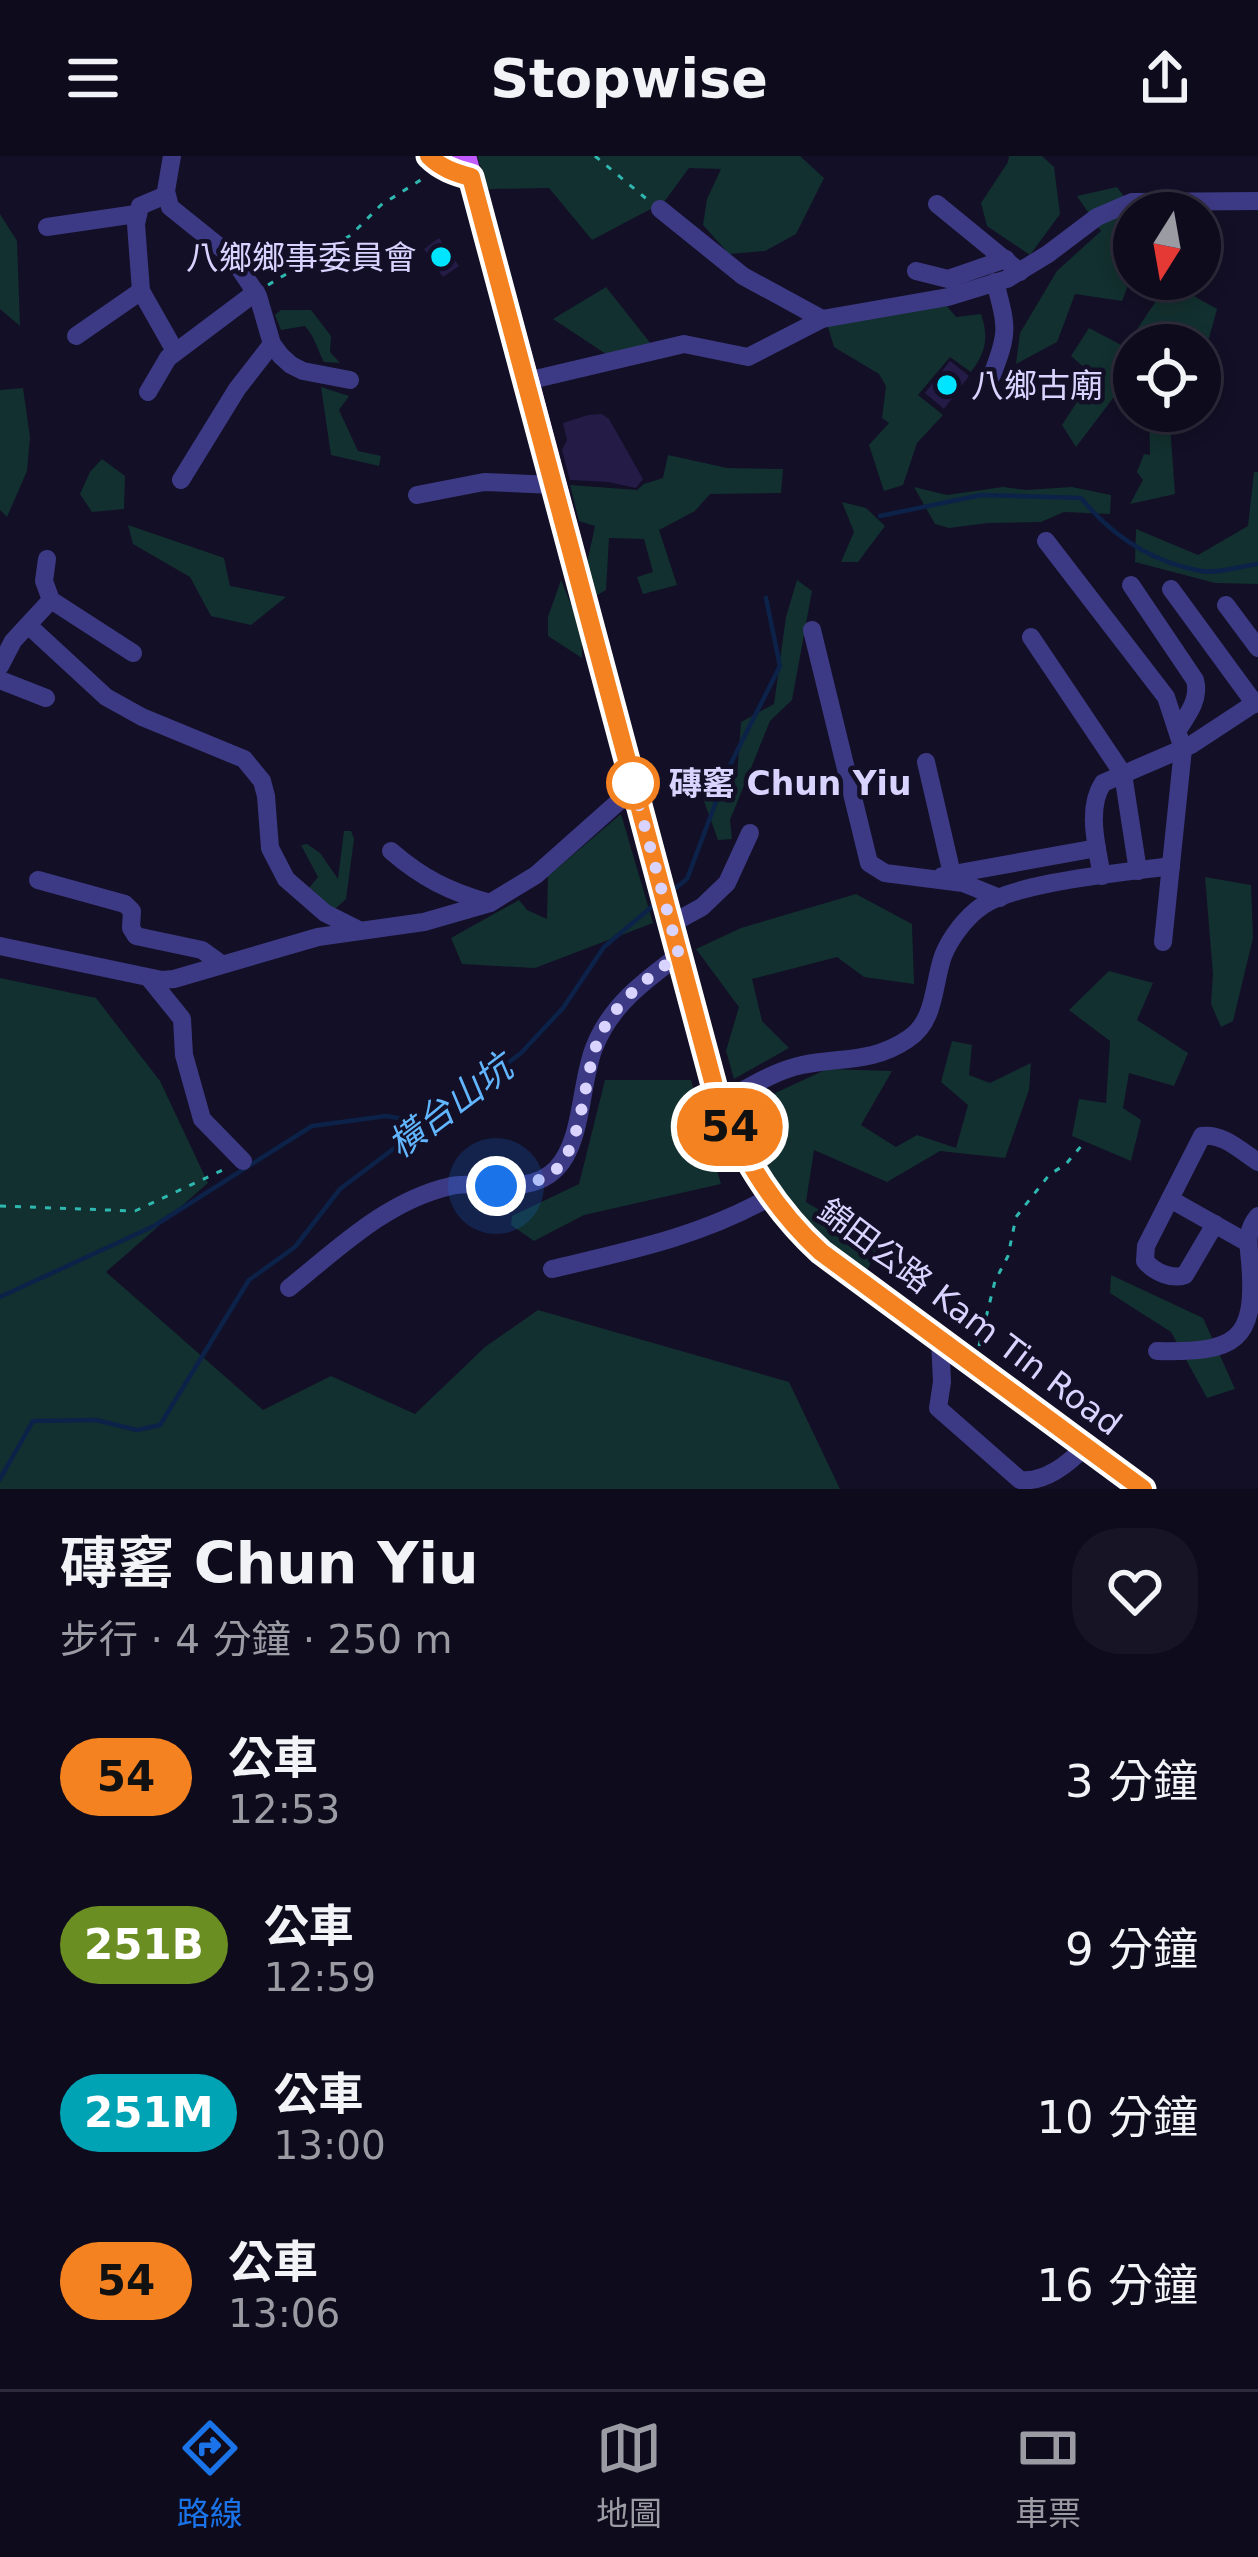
<!DOCTYPE html>
<html lang="zh-TW">
<meta charset="utf-8">
<style>
body{margin:0;font-family:"DejaVu Sans","Noto Sans TC",sans-serif;background:#171425;color:#f1f3f6;height:100vh;display:flex;flex-direction:column;font-size:45px;white-space:nowrap}
*{box-sizing:border-box;margin:0}
p{font-size:39px;color:#9b9ba3}
.icon{flex:none;width:66px;height:66px;fill:none;stroke:currentColor;stroke-width:2;stroke-linecap:round;stroke-linejoin:round}
.map{position:relative;height:1333px;overflow:hidden}
.side{display:flex;flex-direction:column;background:#0e0b1c;flex:1}
.side>*{flex:none}
.badge{padding:0 24px;border-radius:39px;font-size:42px;line-height:78px}
.needle{width:78px;rotate:191deg}
.tools{position:absolute;left:1113px;top:36px;display:grid;gap:24px}
.tools a{display:grid;place-items:center;width:108px;height:108px;border-radius:50%;background:#0e0b1c;box-shadow:0 6px 18px #0003,0 0 0 3px #2e2b3b;font-size:60px}
.you{position:absolute;width:60px;height:60px;margin:-30px;border:9px solid #fff;border-radius:50%;background:#1a73e8;box-shadow:0 0 0 18px #1a73e833}
.map>.badge{position:absolute;translate:-50% -50%;box-shadow:0 0 0 6px #fff}
.round{display:grid;place-items:center;flex:none;width:126px;height:126px;border-radius:48px;background:#171425}
.summary{display:flex;align-items:center;justify-content:space-between;height:204px;padding:0 60px}
h1{font-size:57px;font-weight:600;line-height:90px}
ul{padding:0;list-style:none}
li{display:flex;align-items:center;gap:36px;height:168px;padding:0 60px}
li div{flex:1}
li b{display:block;font-size:45px}
li em{font-style:normal}
li .badge{min-width:132px;font-weight:700;text-align:center}
header{display:flex;justify-content:space-between;align-items:center;height:156px;padding:0 60px;background:#0e0b1c;font-size:54px;font-weight:600}
.tab-bar{display:flex;justify-content:space-around;align-items:center;height:168px;border-top:3px solid #2e2b3b;background:#0e0b1c;font-size:33px;color:#9b9ba3}
.tab-bar a{display:grid;justify-items:center;gap:6px}
.tab-bar .selected{color:#1a73e8}
.map>svg:first-child{display:block}
</style>
<header><svg class="icon" aria-label="menu" viewBox="0 0 24 24"><path d="M4 6h16M4 12h16M4 18h16"/></svg>Stopwise<svg class="icon" aria-label="share" viewBox="0 0 24 24"><path d="M12 15V3M7 8l5-5 5 5M5 13v7h14v-7"/></svg></header>
<div class="map">
<svg width="1258" height="1333" viewBox="0 0 1258 1333">
<rect width="100%" height="100%" fill="#130f26"/>
<g fill="#12302f">
<polygon points="477,0 800,0 824,22 796,78 765,95 729,98 703,69 707,43 721,13 689,12 664,46 592,84 549,32 488,33"/>
<polygon points="1009,0 1042,0 1054,11 1060,58 1030,99 987,70 981,47 1008,6"/>
<polygon points="1117,31 1136,57 1134,123 1140,123 1129,127 1122,145 1075,138 1057,186 1016,208 1020,177 1057,115 1101,75 1077,40"/>
<polygon points="0,58 17,85 20,170 0,153"/>
<polygon points="1169,126 1217,153 1201,211 1200,189 1134,189 1134,226 1123,229 1076,291 1062,269 1094,220 1071,200 1089,172 1125,191"/>
<polygon points="606,131 651,188 606,198 553,163"/>
<path d="M 946,149 L 956,161 L 981,158 C 989,182 986,196 971,216 L 950,201 L 918,239 L 943,259 L 917,287 L 903,329 L 884,335 L 869,289 L 889,267 L 882,262 L 886,230 L 879,218 L 834,191 L 827,168 Z"/>
<path d="M 281,154 L 311,154 L 331,180 L 330,196 L 340,207 L 324,206 C 317,193 315,181 305,170 L 281,174 L 275,159 Z"/>
<polygon points="321,231 349,240 339,254 358,295 381,300 379,310 331,299"/>
<polygon points="23,232 30,281 27,315 7,361 0,354 0,234"/>
<polygon points="1149,255 1169,255 1175,338 1130,348 1143,324 1137,316 1144,298 1150,299"/>
<polygon points="668,299 727,312 783,313 781,337 710,338 695,355 659,374 677,429 643,438 637,421 653,416 644,383 609,382 606,434 594,441 587,407 595,370 579,365 570,329 637,334 644,328 663,322"/>
<polygon points="102,303 125,320 124,353 92,356 80,338 90,316"/>
<polygon points="1254,316 1258,316 1258,428 1215,427 1135,406 1136,373 1198,399 1248,370"/>
<polygon points="914,331 947,339 1003,331 1026,334 1072,331 1111,339 1110,358 1064,356 1041,366 988,367 949,372 935,368"/>
<polygon points="842,346 866,352 885,370 858,406 841,406 854,376"/>
<polygon points="128,369 224,402 230,430 286,441 251,469 211,460 190,421 133,388"/>
<polygon points="561,424 582,475 582,502 548,480 548,461"/>
<polygon points="797,424 812,435 792,544 770,565 730,664 732,683 718,684 704,645 737,620 741,566 774,548 786,461"/>
<polygon points="621,658 653,767 535,812 462,808 451,782 519,744 527,754 547,763 548,720"/>
<polygon points="344,675 351,675 354,683 346,743 335,753 306,736 318,721 301,689 307,688 320,697 338,723"/>
<polygon points="1205,721 1251,729 1253,782 1233,865 1221,871 1211,848 1213,818"/>
<polygon points="856,738 912,768 914,828 864,821 837,801 752,823 762,865 789,892 734,923 726,895 739,851 696,793 741,772"/>
<polygon points="1109,815 1153,827 1137,864 1188,897 1174,930 1129,917 1123,952 1141,964 1131,1005 1072,980 1079,943 1106,947 1110,885 1069,854"/>
<polygon points="0,822 96,842 160,925 208,1027 106,1116 263,1254 331,1220 415,1258 485,1191 538,1154 789,1226 840,1333 0,1333"/>
<polygon points="952,885 972,889 969,919 990,927 1031,907 1029,934 1005,1002 940,995 887,1026 814,994 806,1046 880,1090 866,1116 815,1095 771,1032 741,953 827,913 892,915 861,969 896,991 917,979 956,992 968,949 941,926"/>
<polygon points="605,924 691,924 721,1028 584,1059 534,1085 511,1069 512,1060 579,1028"/>
<polygon points="1111,1119 1203,1162 1235,1233 1207,1242 1171,1176 1110,1137"/>
</g>
<g fill="none" stroke-linecap="round" stroke-linejoin="round">
<g stroke="#0c2248" stroke-width="4.5">
<path d="M 880,360 L 981,339 L 1081,342 C 1112,380 1152,406 1201,415 C 1218,418 1241,410 1258,408"/>
<polyline points="673,734 687,723 729,611 780,510 766,442"/>
<polyline points="0,1141 154,1070 312,970 386,960 428,967"/>
<polyline points="0,1323 33,1265 96,1264 137,1274 160,1269 249,1124 295,1091 340,1033 521,897 563,852 604,791 655,748"/>
</g>
</g>
<g fill="#241b47">
<polygon points="439,82 459,110 443,121 424,93"/>
<polygon points="950,205 969,220 944,253 925,237"/>
<polygon points="602,258 609,263 643,323 636,332 608,326 570,324 562,294 567,284 563,267 588,259"/>
</g>
<g fill="none" stroke-linecap="round" stroke-linejoin="round">
<g stroke="#2fb8b0" stroke-width="3" stroke-dasharray="6 9" stroke-linecap="butt">
<polyline points="595,0 649,45"/>
<polyline points="268,129 351,79 381,49 427,20"/>
<polyline points="0,1050 135,1055 225,1013"/>
<polyline points="979,1190 995,1125 1008,1100 1016,1061 1049,1019 1066,1008 1082,989"/>
</g>
<g stroke="#3d3a85" stroke-width="18">
<polyline points="172,0 166,35 170,51 231,100 258,140 272,188 281,200 291,209 303,215 350,224"/>
<polyline points="429,0 453,16 471,21"/>
<polyline points="166,39 140,50 136,68 141,135 175,195"/>
<polyline points="937,48 1020,116"/>
<polyline points="660,53 743,120 822,163"/>
<polyline points="47,71 136,58"/>
<polyline points="916,115 948,123 1006,103"/>
<polyline points="76,180 141,135"/>
<path d="M 992,219 C 1009,176 1007,171 995,126"/>
<polyline points="527,225 684,188 748,201 822,163 948,141 1007,123 1048,98 1097,61 1132,46 1258,45"/>
<polyline points="148,236 168,202 256,136"/>
<polyline points="181,324 237,233 272,188"/>
<polyline points="417,339 484,326 555,329"/>
<polyline points="1046,385 1166,541 1183,593 1163,786"/>
<polyline points="47,403 44,425 51,444 133,497"/>
<path d="M 1131,429 L 1195,524 C 1200,542 1189,557 1179,572"/>
<polyline points="1171,433 1255,548"/>
<polyline points="1226,449 1258,492"/>
<polyline points="28,469 106,541 142,561 244,603 262,625 266,640 270,692 286,723 325,757 359,774"/>
<polyline points="812,474 869,707 885,717 963,727 1000,742"/>
<polyline points="1031,481 1123,618 1138,715"/>
<polyline points="0,510 13,485 51,444"/>
<polyline points="0,524 46,542"/>
<polyline points="926,606 952,718"/>
<path d="M 391,695 C 422,722 450,736 490,747"/>
<polyline points="942,720 1097,692"/>
<path d="M 1102,720 C 1097,692 1086,652 1103,627 L 1191,589 L 1258,545"/>
<polyline points="38,724 125,748 132,755 131,772 136,780 202,794 220,807"/>
<polyline points="671,768 702,751 727,727 750,677"/>
<polyline points="0,790 162,824 174,823 318,781 424,766 490,747 536,719 634,632"/>
<polyline points="149,822 182,863 184,899 202,963 243,1005"/>
<path d="M 719,948 C 745,934 773,915 802,909 C 840,901 873,907 908,883 C 936,865 933,828 943,800 C 950,782 966,761 982,750 C 1020,725 1123,717 1171,710"/>
<polyline points="1170,1043 1248,1087"/>
<path d="M 1215,1068 L 1185,1119 C 1172,1124 1154,1116 1145,1105 L 1146,1090 L 1202,980 C 1223,977 1241,995 1258,1006"/>
<path d="M 552,1113 C 628,1095 702,1080 770,1041"/>
<path d="M 289,1132 C 339,1092 386,1045 451,1030 C 484,1023 528,1041 556,1013 C 583,986 580,927 594,892 C 610,850 644,825 679,799"/>
<path d="M 940,1184 L 942,1226 L 938,1252 L 1020,1324 C 1044,1327 1069,1308 1085,1290"/>
<path d="M 1157,1195 C 1235,1197 1257,1186 1250,1105 C 1248,1087 1246,1074 1258,1060"/>
</g>
<path stroke="#c25bff" stroke-width="24" d="M 464,0 L 527,225 L 719,948 C 746,1005 774,1054 821,1096 L 1143,1333"/>
</g>
<g fill="none" stroke-linecap="round" stroke-linejoin="round">
<defs>
<path id="line" d="M 429,0 C 441,12 455,17 471,21 L 719,948 C 746,1005 775,1054 821,1096 L 1143,1333"/>
</defs>
<use href="#line" stroke="#fff" stroke-width="27"/>
<use href="#line" stroke="#f58220" stroke-width="18"/>
<path stroke="#d9d4ff" stroke-width="12" stroke-dasharray="0 21.6" d="M 496,1030 C 514,1029 536,1028 551,1018 C 585,993 582,916 601,878 C 618,843 648,822 679,799 L 633,627"/>
</g>
<g fill="#00e5ff" stroke="#130f26" stroke-width="4.5">
<circle cx="441" cy="101" r="12"/>
<circle cx="947" cy="229" r="12"/>
</g>
<circle fill="#fff" stroke="#f58220" stroke-width="6" cx="633" cy="627" r="24"/>
<g text-anchor="middle" dominant-baseline="central" stroke-width="9" stroke-linejoin="round" paint-order="stroke">
<g font-size="33" fill="#d9d4ff" stroke="#130f26" text-anchor="end">
<text x="417" y="101">八鄉鄉事委員會</text>
<text x="971" y="229" text-anchor="start">八鄉古廟</text>
</g>
<g font-size="33" font-weight="bold" fill="#d9d4ff" stroke="#130f26" text-anchor="start">
<text x="669" y="627">磚窰 Chun Yiu</text>
</g>
<g font-size="33" fill="#d9d4ff" stroke="#130f26">
<text transform="translate(970 1161) rotate(37)">錦田公路 Kam Tin Road</text>
</g>
<g font-size="36" font-style="italic" fill="#62b6ff" stroke="#130f26">
<text transform="translate(450 950) rotate(-37)">橫台山坑</text>
</g>
</g>
</svg>
<div class="tools">
<a><svg class="needle" viewBox="-14 -14 28 28"><path d="M0-13l5 13h-10z" fill="#e53935"/><path d="M0 13l5-13h-10z" fill="#9b9ba3"/></svg></a>
<a><svg class="icon" aria-label="locate" viewBox="0 0 24 24"><circle cx="12" cy="12" r="6"/><path d="M12 2v4M12 18v4M2 12h4M18 12h4"/></svg></a>
</div>
<div class="you" style="left:496px;top:1030px"></div>
<b class="badge" style="left:730px;top:971px;background:#f58220;color:#111">54</b>
</div>
<section class="side">
<div class="summary"><div><h1>磚窰 Chun Yiu</h1><p>步行 · 4 分鐘 · 250 m</p></div><a class="round"><svg class="icon" aria-label="heart" viewBox="0 0 24 24"><path d="M12 20l-8-8c-3-5 5-10 8-4 3-6 11-1 8 4z"/></svg></a></div>
<ul>
<li><span class="badge" style="background:#f58220;color:#111">54</span><div><b>公車</b><p>12:53</p></div><em>3 分鐘</em></li>
<li><span class="badge" style="background:#6b8e23;color:#fff">251B</span><div><b>公車</b><p>12:59</p></div><em>9 分鐘</em></li>
<li><span class="badge" style="background:#00a3b4;color:#fff">251M</span><div><b>公車</b><p>13:00</p></div><em>10 分鐘</em></li>
<li><span class="badge" style="background:#f58220;color:#111">54</span><div><b>公車</b><p>13:06</p></div><em>16 分鐘</em></li>
</ul>
</section>
<nav class="tab-bar">
<a class="selected"><svg class="icon" aria-label="directions" viewBox="0 0 24 24"><path d="M12 3l9 9-9 9-9-9zM9 14v-3h6M13 9l2 2-2 2"/></svg>路線</a>
<a><svg class="icon" aria-label="map" viewBox="0 0 24 24"><path d="M3 6l6-2 6 2 6-2v14l-6 2-6-2-6 2zM9 4v14M15 6v14"/></svg>地圖</a>
<a><svg class="icon" aria-label="tickets" viewBox="0 0 24 24"><path d="M3 7h18v10H3zM15 7v10"/></svg>車票</a>
</nav>
